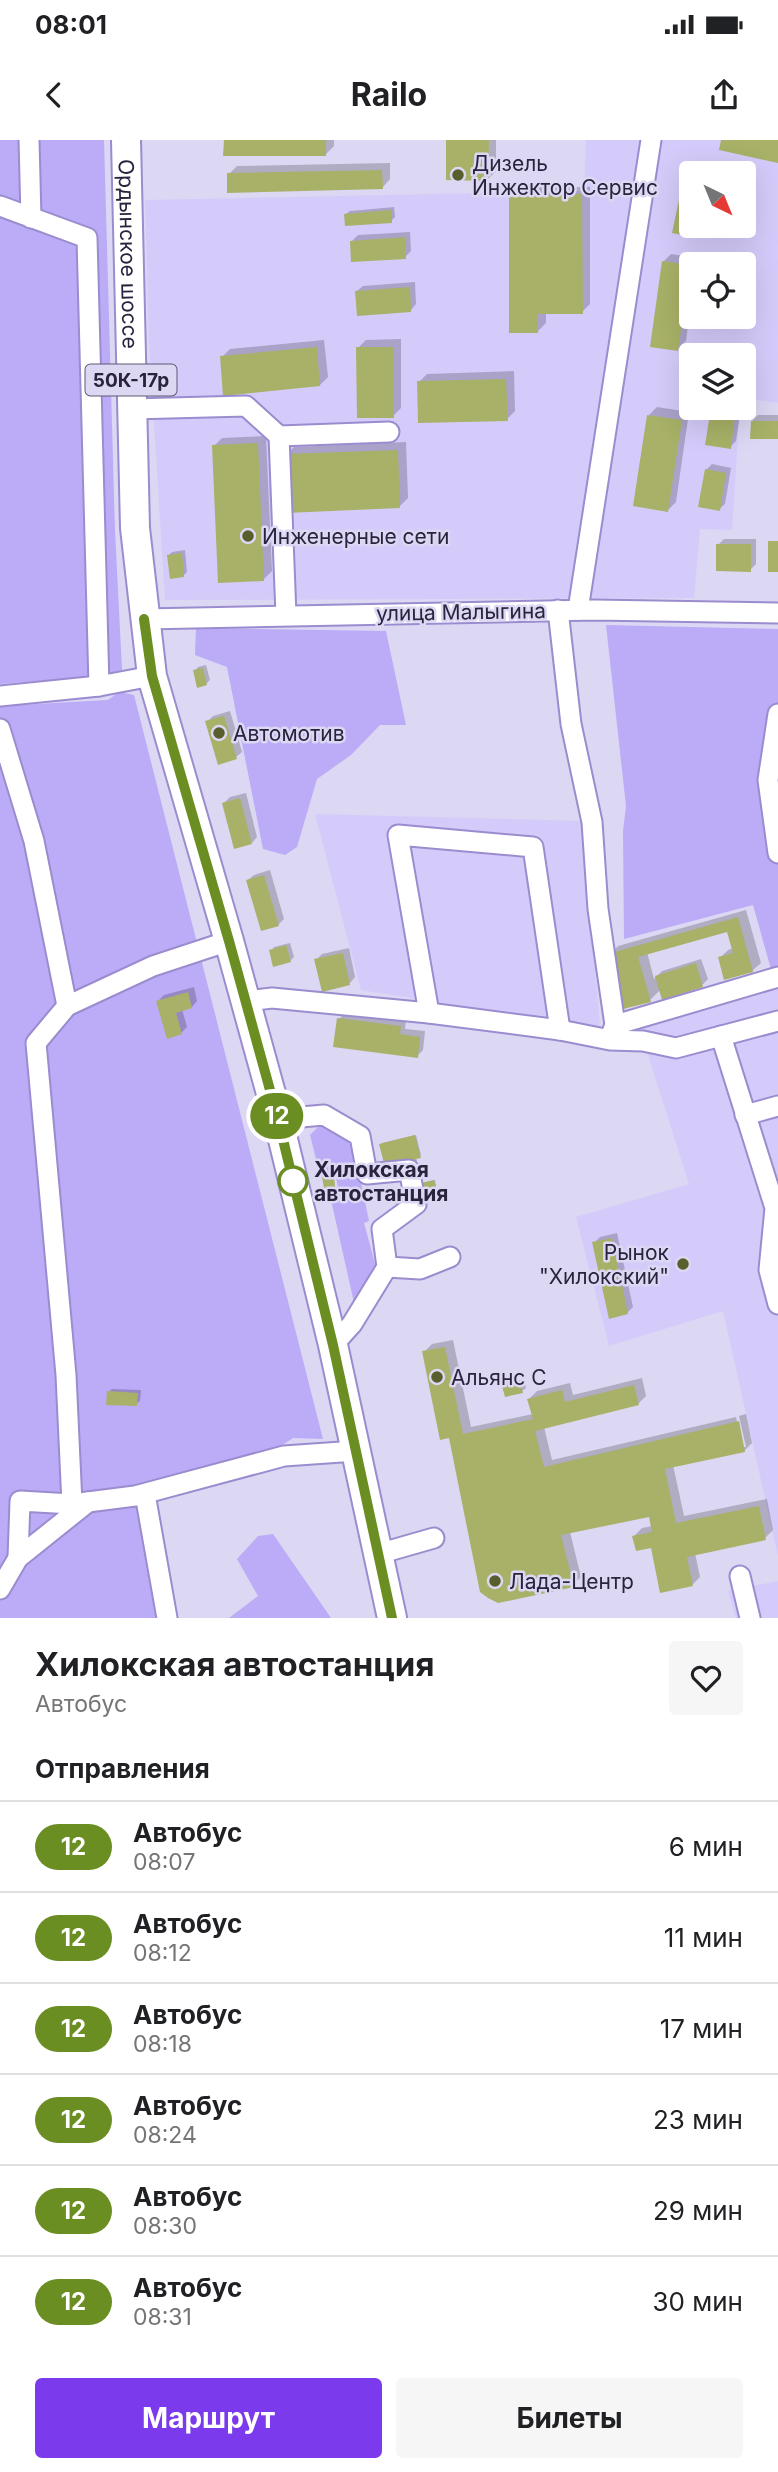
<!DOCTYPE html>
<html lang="ru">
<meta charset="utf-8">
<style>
body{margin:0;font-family:Inter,sans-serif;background:#f6f6f6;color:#202124;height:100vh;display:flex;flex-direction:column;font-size:26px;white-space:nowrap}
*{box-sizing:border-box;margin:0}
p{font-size:23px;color:#757577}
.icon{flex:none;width:38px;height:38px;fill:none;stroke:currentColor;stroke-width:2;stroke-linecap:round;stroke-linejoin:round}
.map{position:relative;height:1478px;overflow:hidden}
.drawer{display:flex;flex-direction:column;background:#fff;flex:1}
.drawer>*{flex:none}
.badge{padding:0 14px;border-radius:23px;font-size:24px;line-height:46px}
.needle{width:46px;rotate:137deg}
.buttons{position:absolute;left:679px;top:21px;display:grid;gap:14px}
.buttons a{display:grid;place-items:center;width:77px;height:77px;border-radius:7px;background:#fff;box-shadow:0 7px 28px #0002;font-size:35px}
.map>.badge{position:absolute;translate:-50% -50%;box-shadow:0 0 0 4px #fff}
h2{padding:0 35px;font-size:26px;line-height:63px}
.round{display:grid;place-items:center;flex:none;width:74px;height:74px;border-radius:7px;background:#f6f6f6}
.headline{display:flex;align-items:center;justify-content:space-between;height:119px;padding:0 35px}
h1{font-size:33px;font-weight:700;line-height:52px}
.cta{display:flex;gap:14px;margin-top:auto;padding:14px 35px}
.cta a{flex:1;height:80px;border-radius:7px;background:#7c3aed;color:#fff;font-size:28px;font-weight:700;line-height:80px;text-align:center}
.cta a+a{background:#f6f6f6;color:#202124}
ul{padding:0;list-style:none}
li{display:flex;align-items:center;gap:21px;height:91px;padding:0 35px;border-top:2px solid #e0e0e0}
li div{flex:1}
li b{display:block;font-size:26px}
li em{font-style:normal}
li .badge{min-width:77px;font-weight:700;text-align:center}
.status{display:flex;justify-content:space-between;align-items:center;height:49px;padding:0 35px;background:#fff;direction:ltr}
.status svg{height:19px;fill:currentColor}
header{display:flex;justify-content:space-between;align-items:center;height:91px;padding:0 35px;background:#fff;font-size:32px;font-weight:700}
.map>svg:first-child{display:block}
</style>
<div class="status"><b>08:01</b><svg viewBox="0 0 49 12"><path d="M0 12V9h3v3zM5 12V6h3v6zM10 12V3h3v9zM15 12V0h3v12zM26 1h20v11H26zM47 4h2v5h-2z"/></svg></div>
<header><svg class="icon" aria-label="back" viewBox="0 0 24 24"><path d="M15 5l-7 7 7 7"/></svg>Railo<svg class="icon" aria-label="share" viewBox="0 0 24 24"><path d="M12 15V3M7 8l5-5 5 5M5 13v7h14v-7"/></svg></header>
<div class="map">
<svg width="778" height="1478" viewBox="0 0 778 1478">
<rect width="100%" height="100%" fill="#dcd7f3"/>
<g fill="#d5cbfa" fill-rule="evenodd">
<path d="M 586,0 L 778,0 L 778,263 L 744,258 L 744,215 L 691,215 L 691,268 L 740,268 L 732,390 L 700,389 L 694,458 L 165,460 L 149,203 L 145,60 L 584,51 ZM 691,33 L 744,33 L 744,86 L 691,86 ZM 691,124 L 744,124 L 744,177 L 691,177 Z"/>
<polygon points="315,674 583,681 600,888 361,850"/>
<polygon points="778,848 778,1416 723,1171 609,1206 576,1077 689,1044 640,890"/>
<polygon points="778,1441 778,1478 736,1478 728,1451"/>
</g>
<g fill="#bcabf7">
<polygon points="0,0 104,0 115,391 122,530 101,536 0,544"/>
<polygon points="606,485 778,489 778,831 772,833 753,765 624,799 623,691 626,666"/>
<polygon points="196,488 386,491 406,585 380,585 351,615 317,639 297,707 285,715 263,709 227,527 195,515"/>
<polygon points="119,552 134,555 323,1299 293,1298 281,1306 157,1339 150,1401 161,1478 0,1478 0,566 108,560"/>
<polygon points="321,984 329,984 354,1008 369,1081 364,1083 377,1131 355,1167 329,1051 338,1048 335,1032 319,1031 310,995"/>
<polygon points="273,1394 331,1478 229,1478 258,1456 237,1419 258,1396"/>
</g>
<g fill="#0003">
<polygon points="225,0 334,0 334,6 326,14"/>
<polygon points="448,0 496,0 496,31 488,39"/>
<polygon points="390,23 390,39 382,48 229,34 237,26"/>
<polygon points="690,36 691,86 703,86 702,90 696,96 674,92 684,42"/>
<polygon points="519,47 590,47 590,164 582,172 546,172 546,183 538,191 511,55"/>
<polygon points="394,67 395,77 391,81 346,74 350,71"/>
<polygon points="410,92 411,111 405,117 352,101 358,95"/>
<polygon points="671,114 697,118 696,124 691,124 691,162 686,201 678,209 663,122"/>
<polygon points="415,142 416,164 411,170 357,151 363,146"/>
<polygon points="401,199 401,268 393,276 358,208 366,200"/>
<polygon points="324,200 328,237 320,245 222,217 230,209"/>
<polygon points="514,231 515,271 507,279 419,242 427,234"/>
<polygon points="657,267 689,272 676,362 668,370 649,275"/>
<polygon points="712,268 741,268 736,301 730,307 707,304"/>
<polygon points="758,275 778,275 778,297 752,281"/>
<polygon points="266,296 272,431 264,439 214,306 222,298"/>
<polygon points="406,302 408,358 400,366 286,315 294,307"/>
<polygon points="712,324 731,328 725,364 719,369 706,330"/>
<polygon points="724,399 756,399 756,424 750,430 718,405"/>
<polygon points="185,410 187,432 183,436 169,415 172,412"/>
<polygon points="206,525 210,540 206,544 195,531 198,527"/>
<polygon points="230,571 242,612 236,617 207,582 213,576"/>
<polygon points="246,653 257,697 252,703 224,663 230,657"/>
<polygon points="270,730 284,779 278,785 248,740 254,735"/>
<polygon points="746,770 761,823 752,831 720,818 728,810 733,808 728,790 647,812 654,839 662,831 701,819 708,839 702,845 661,849 650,860 610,814 618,806"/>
<polygon points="290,803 294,817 290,821 271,811 274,807"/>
<polygon points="349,808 355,837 350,843 316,820 322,814"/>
<polygon points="194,847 197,861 192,867 182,869 187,887 181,893 158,861 164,855"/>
<polygon points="345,873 406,880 405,889 425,891 423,910 417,916 339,879"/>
<polygon points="416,995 421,1015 416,1017 422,1043 435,1040 437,1053 395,1050 407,1046 382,1003"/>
<polygon points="617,1093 633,1167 627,1173 594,1103 600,1097"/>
<polygon points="453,1200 471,1287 533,1274 529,1259 537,1251 570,1243 573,1255 642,1238 646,1256 638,1264 544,1287 552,1320 736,1277 742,1307 746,1307 739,1276 746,1274 752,1303 744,1311 673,1325 684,1376 767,1359 773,1390 765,1398 695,1413 700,1437 692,1445 652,1406 634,1396 642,1388 653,1386 650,1375 570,1392 581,1437 573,1445 450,1296 424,1212 432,1204"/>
<polygon points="524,1239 526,1248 522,1251 504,1246 508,1243"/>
<polygon points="112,1249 141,1250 140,1261 136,1264 108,1252"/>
</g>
<g fill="#a8b167">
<polygon points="224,0 326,0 326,16 223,16"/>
<polygon points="446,0 489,0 488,41 446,40"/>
<polygon points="721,0 778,0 778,23 719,10"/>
<polygon points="382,30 383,49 227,53 227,33"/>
<polygon points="683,41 691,43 691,86 699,86 697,98 672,93"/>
<polygon points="582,54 583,174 538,174 538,193 509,193 509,55"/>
<polygon points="391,70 392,83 345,86 344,74"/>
<polygon points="405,97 406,119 351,122 350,101"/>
<polygon points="662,121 690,125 678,211 650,207"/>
<polygon points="410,147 411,172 357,176 355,151"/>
<polygon points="317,207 320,246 223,256 220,216"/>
<polygon points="356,207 394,207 394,278 357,278"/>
<polygon points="506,239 508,281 418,283 417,241"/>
<polygon points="711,268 736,268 731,309 705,305"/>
<polygon points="647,275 682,280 668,372 633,366"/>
<polygon points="751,281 778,281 778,299 750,299"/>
<polygon points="258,303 264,441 218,443 212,305"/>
<polygon points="398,310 400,368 286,373 284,314"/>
<polygon points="705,329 726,333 720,371 698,367"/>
<rect x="768" y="401" width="10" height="31"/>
<polygon points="716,404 751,404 751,432 716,431"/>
<polygon points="182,413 184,437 170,439 167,415"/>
<polygon points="203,528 207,545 197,548 193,530"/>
<polygon points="224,576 237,619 218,625 205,581"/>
<polygon points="240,658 252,704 234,709 222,663"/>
<polygon points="264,735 279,786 261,791 246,740"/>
<polygon points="738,777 753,832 724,840 718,817 733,813 727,792 638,817 651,862 623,869 608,814"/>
<polygon points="286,805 291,822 273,827 269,810"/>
<polygon points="343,813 350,845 322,852 314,819"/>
<polygon points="696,823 703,847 662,860 655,836"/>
<polygon points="188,852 192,868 176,873 182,894 167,899 156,861"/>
<polygon points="337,878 401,886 400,894 420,897 418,918 333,907"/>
<polygon points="415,995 421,1018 415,1019 421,1043 434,1040 438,1054 396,1064 393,1050 405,1047 400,1023 385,1027 379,1004"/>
<polygon points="334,1035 335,1047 324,1048 322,1037"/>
<polygon points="612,1098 628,1174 609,1179 592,1102"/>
<polygon points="445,1207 463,1294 533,1279 527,1259 562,1250 565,1262 634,1245 639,1265 535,1291 544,1327 739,1281 745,1312 665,1329 676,1383 759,1366 766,1400 687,1417 693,1446 660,1453 651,1408 636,1411 632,1396 652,1392 649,1377 561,1395 574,1447 498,1463 488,1458 480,1452 449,1298 440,1300 422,1211"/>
<polygon points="520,1241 523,1253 505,1257 502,1246"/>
<polygon points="107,1251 138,1253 137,1266 106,1265"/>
</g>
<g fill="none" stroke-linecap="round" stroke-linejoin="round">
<defs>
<g id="minor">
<polyline points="29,0 31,78"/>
<polyline points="0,66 87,98 99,546"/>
<polyline points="132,269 246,266 279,296 389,292"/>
<polyline points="279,296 286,475"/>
<polyline points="558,470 571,584 592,682 598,769 615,885"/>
<polyline points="578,470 651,0"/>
<polyline points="144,479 594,470 778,473"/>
<polyline points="0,556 99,546 152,536"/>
<polyline points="778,574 768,640 778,713"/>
<polyline points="0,589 34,701 67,866"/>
<polyline points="246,861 272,858 429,873 560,890 610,900 643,901 676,908 778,881"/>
<polyline points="429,873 398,695 533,707 560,890"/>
<polyline points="611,895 615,885 778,837"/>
<polyline points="721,896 775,1068 769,1130 778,1164"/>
<polyline points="745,975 778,966"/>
<polyline points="278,979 324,975 360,996 367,1034 409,1030 416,1064 382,1089 387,1127 352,1184 333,1205"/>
<polyline points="387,1127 420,1129 450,1117"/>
<polyline points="145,1354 167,1478"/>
<polyline points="72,1364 66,1235 36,903 67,866 153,826 229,801"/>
<polyline points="378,1414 434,1398"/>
<polyline points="18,1418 20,1361 72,1364 135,1356 284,1316 356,1311"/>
<polyline points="740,1436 750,1478"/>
<polyline points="0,1449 18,1418 88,1362"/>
</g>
<g id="highway">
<path id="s1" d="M 126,0 L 135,388 L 152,536 L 229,801 L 278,979 L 333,1205 L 392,1478"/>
</g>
</defs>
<use href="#minor" stroke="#9b8ccf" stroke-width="23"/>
<use href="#highway" stroke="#9b8ccf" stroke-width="32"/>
<use href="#minor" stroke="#fff" stroke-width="19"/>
<use href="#highway" stroke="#fff" stroke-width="28"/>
</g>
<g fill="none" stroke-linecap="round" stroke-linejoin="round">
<defs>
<polyline id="line" points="144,479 152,536 229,801 278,979 333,1205 392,1478"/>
</defs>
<use href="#line" stroke="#fff" stroke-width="16"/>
<use href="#line" stroke="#6b8e23" stroke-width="10"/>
</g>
<g fill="#585e2c" stroke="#dcd7f3" stroke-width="2.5">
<circle cx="458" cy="35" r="7"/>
<circle cx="248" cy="396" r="7"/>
<circle cx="219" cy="593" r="7"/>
<circle cx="683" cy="1124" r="7"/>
<circle cx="437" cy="1237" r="7"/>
<circle cx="495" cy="1441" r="7"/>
</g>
<circle fill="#fff" stroke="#6b8e23" stroke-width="3.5" cx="293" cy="1041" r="14"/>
<g text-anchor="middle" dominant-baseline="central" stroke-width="5" stroke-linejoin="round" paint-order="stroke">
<rect fill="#dcd7f3" stroke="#5f5974" stroke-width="2" x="85.5" y="224.5" width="91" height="31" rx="5"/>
<g font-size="19" font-weight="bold" fill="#29233d">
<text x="131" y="240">50К-17р</text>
</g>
<g font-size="21" fill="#29233d" stroke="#dcd7f3" text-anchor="start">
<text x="472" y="23">Дизель<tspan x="472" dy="24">Инжектор Сервис</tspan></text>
<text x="262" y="396">Инженерные сети</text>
<text x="233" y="593">Автомотив</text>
<text x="669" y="1112" text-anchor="end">Рынок<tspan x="669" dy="24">"Хилокский"</tspan></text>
<text x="451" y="1237">Альянс С</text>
<text x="509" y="1441">Лада-Центр</text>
</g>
<g font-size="21" fill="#29233d" stroke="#dcd7f3">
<text stroke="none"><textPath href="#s1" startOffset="114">Ордынское шоссе</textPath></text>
<text transform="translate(461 472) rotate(-1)">улица Малыгина</text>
</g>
<g font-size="21" font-weight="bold" fill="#29233d" stroke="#dcd7f3" text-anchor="start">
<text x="314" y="1029">Хилокская<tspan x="314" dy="24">автостанция</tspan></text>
</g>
</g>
</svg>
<div class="buttons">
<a><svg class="needle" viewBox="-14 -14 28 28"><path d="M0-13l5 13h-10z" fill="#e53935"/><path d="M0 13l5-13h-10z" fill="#757577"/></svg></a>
<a><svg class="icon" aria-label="locate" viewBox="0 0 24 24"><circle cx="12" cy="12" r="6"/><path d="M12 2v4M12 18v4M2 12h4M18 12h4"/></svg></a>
<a><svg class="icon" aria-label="layers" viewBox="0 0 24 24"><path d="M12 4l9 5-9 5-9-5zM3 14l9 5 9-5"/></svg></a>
</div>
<b class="badge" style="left:277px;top:976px;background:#6b8e23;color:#fff">12</b>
</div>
<section class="drawer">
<div class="headline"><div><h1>Хилокская автостанция</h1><p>Автобус</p></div><a class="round"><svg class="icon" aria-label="heart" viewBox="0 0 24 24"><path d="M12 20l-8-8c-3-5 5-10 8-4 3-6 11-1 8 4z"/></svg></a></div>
<h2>Отправления</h2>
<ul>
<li><span class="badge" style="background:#6b8e23;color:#fff">12</span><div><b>Автобус</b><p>08:07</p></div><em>6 мин</em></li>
<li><span class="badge" style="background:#6b8e23;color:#fff">12</span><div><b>Автобус</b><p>08:12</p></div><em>11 мин</em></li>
<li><span class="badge" style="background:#6b8e23;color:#fff">12</span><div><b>Автобус</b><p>08:18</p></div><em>17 мин</em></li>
<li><span class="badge" style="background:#6b8e23;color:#fff">12</span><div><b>Автобус</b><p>08:24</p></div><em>23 мин</em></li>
<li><span class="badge" style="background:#6b8e23;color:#fff">12</span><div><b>Автобус</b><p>08:30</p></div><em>29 мин</em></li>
<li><span class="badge" style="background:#6b8e23;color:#fff">12</span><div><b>Автобус</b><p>08:31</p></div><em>30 мин</em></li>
</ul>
<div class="cta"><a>Маршрут</a><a>Билеты</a></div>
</section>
